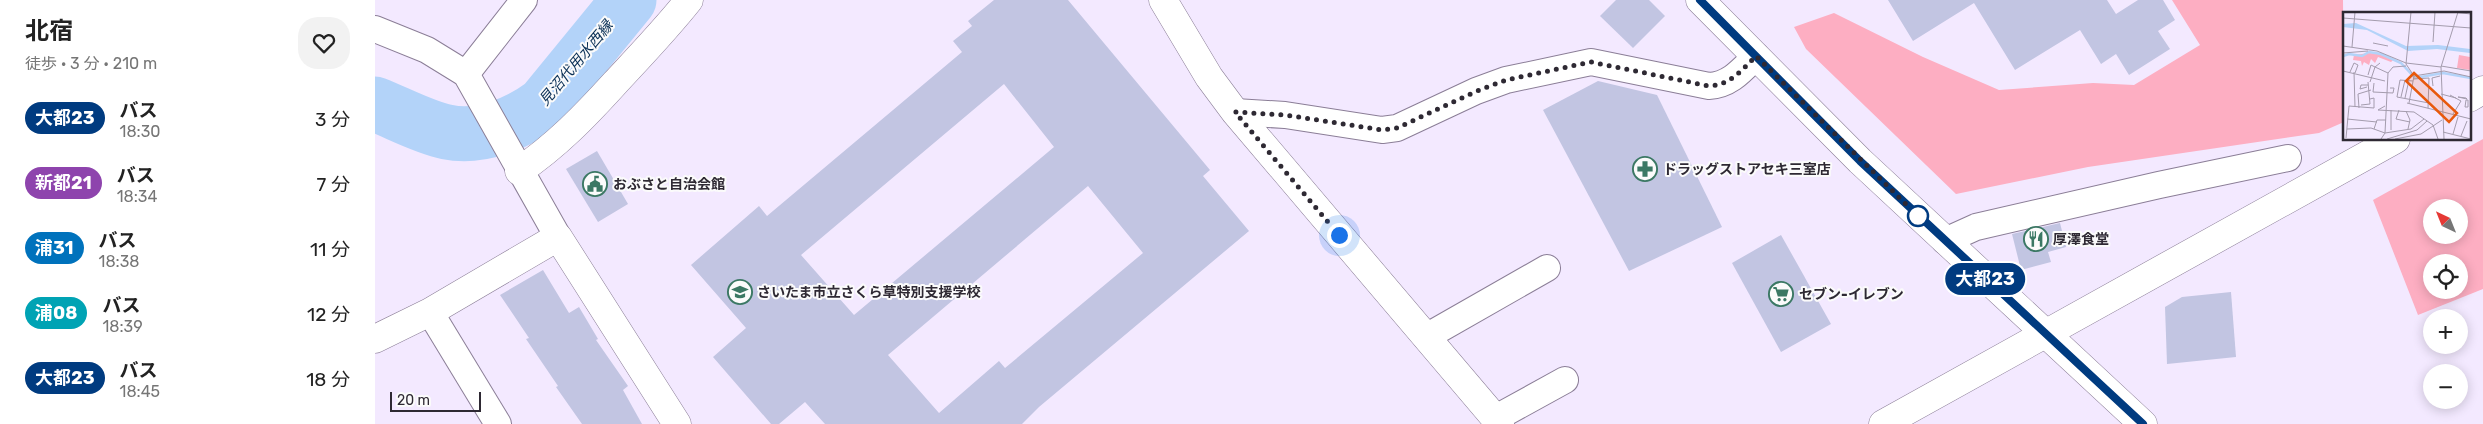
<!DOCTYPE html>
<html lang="ja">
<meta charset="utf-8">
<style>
body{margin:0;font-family:Rubik,"Noto Sans JP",sans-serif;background:#f2f2f2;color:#222;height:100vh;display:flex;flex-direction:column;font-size:19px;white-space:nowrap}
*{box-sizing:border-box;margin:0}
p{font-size:16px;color:#767676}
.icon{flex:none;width:28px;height:28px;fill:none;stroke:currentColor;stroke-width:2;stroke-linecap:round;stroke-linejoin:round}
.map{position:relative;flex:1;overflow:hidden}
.sheet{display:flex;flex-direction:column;background:#fff;width:375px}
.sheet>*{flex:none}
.badge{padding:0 10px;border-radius:16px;font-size:18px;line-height:32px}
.needle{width:32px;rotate:317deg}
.fabs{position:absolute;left:2048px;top:199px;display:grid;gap:10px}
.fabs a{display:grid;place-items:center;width:45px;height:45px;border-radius:50%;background:#fff;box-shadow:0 2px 12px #0003;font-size:25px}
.scale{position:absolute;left:15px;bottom:12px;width:91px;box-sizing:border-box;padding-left:5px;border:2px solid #2e2933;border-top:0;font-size:14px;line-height:18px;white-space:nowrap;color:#2e2933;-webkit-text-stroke:4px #fbfbfb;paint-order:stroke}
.you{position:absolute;width:25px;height:25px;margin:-12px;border:4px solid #fff;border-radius:50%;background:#1a73e8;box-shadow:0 0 0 8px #1a73e833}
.map>.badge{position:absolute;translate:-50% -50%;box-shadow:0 0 0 2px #fff}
.round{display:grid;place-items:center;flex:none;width:52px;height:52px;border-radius:20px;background:#f2f2f2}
.head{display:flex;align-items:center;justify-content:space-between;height:85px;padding:0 25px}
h1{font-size:24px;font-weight:700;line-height:38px}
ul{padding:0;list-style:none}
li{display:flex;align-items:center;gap:15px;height:65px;padding:0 25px}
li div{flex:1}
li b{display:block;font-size:19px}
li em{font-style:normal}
li .badge{min-width:55px;font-weight:700;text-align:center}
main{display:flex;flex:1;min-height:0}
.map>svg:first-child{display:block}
</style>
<main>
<section class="sheet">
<div class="head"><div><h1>北宿</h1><p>徒歩 · 3 分 · 210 m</p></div><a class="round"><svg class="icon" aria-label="heart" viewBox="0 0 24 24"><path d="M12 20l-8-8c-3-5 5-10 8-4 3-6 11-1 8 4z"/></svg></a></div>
<ul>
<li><span class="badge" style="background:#003b80;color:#fff">大都23</span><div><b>バス</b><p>18:30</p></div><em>3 分</em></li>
<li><span class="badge" style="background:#8e44ad;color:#fff">新都21</span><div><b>バス</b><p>18:34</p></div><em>7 分</em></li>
<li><span class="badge" style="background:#0072bc;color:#fff">浦31</span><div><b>バス</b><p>18:38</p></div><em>11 分</em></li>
<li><span class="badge" style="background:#00a3b4;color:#fff">浦08</span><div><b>バス</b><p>18:39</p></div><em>12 分</em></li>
<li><span class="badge" style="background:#003b80;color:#fff">大都23</span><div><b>バス</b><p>18:45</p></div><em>18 分</em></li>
</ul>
</section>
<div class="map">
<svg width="2108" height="424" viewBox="0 0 2108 424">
<rect width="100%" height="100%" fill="#f3e9ff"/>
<g fill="#fdaec2" fill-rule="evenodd">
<polygon points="1797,0 1968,0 1969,122 1944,133 1713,167 1581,194 1431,49 1419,27 1459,13 1548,57 1624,90 1718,83 1759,85 1825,45"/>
<path d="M 2108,139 L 2108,289 L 2043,315 L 1998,200 ZM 2056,208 L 2084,208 L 2084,235 L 2056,235 ZM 2056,262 L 2084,262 L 2084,290 L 2056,290 Z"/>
</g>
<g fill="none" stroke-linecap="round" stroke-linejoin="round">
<path stroke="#b3d3f9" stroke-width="55" d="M 0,104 C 23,113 48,127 72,132 C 105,139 142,124 169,104 L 254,0"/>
</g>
<g fill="#c2c5e2" fill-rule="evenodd">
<path d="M 619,0 L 693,0 L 835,170 L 828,176 L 874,231 L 664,407 L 647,424 L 450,424 L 430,402 L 404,424 L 396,424 L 338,357 L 371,328 L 316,265 L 384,206 L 392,216 L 587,52 L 578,41 L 597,26 L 593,21 ZM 629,84 L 679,147 L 479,315 L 426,255 ZM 713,186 L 768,253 L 630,368 L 624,361 L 564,413 L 513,355 Z"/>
<polygon points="1241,0 1274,0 1290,16 1258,48 1225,16"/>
<polygon points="1513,0 1732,0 1741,14 1763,0 1788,0 1800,20 1783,31 1795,49 1754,75 1741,54 1726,64 1705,30 1640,70 1599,3 1538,41"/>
<polygon points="1223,81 1282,95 1347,227 1254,271 1168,110"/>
<polygon points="222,151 253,204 223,222 191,169"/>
<polygon points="1685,223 1691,247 1673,252 1676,262 1646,270 1637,234"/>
<polygon points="1406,235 1456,324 1406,352 1357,263"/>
<polygon points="168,270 194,313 204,307 223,339 221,340 253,386 248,390 267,424 207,424 181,387 183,386 151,339 154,338 125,295"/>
<polygon points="1856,292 1861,357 1792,364 1790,307 1807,297"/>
</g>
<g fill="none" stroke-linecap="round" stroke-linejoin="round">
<defs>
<g id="minor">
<polyline points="0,29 52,50 91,74 183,237"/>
<polyline points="91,74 149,0"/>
<path d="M 860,112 L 910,115 L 1007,130 L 1022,128 L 1101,91 L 1131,80 L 1216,62 L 1334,86 C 1355,85 1367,70 1381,56"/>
<polyline points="1570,241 1601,227 1784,185 1913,158"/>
<polyline points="55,312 123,424"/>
<polyline points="1051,337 1172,268"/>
<polyline points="1121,418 1190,380"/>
</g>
<g id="tertiary">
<polyline points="788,0 834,77 860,112 1125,424"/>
<polyline points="1325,0 1485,161 1768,424"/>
<polyline points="2094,98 2108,90"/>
<path d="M 144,171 C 181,146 210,116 240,83 C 265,56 291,29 314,0"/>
<polyline points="0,339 55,312 183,237 302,424"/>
<polyline points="1508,424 2021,139"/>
</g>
</defs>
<use href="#minor" stroke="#8b7e97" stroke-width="28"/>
<use href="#tertiary" stroke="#8b7e97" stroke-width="29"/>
<use href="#minor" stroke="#fff" stroke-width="26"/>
<use href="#tertiary" stroke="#fff" stroke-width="28"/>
</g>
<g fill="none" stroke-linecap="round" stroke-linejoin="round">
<defs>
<polyline id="line" points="1325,0 1485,161 1768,424"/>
</defs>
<use href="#line" stroke="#fff" stroke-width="11"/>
<use href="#line" stroke="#003b80" stroke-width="8"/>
<path stroke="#2e2933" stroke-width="5" stroke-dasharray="0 9" d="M 964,235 L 860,112 L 910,115 L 1007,130 L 1022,128 L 1102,91 L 1131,80 L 1216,62 L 1334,86 C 1355,85 1367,70 1381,56 L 1548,221 L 1543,216"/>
</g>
<defs>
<symbol id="pharmacy-ring" viewBox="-11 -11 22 22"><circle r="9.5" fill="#fbfbfb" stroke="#3b7864" stroke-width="1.5"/><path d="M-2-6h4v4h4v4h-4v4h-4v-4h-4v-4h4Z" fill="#3b7864"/></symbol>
<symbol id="civic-ring" viewBox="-11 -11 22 22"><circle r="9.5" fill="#fbfbfb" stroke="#3b7864" stroke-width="1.5"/><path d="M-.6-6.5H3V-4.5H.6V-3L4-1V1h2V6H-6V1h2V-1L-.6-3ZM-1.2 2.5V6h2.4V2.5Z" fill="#3b7864"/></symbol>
<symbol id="restaurant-ring" viewBox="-11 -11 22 22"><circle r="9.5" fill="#fbfbfb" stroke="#3b7864" stroke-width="1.5"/><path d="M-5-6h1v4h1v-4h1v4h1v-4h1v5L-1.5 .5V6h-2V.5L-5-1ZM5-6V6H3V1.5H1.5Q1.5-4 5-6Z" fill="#3b7864"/></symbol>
<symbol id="school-ring" viewBox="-11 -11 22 22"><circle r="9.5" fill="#fbfbfb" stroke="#3b7864" stroke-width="1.5"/><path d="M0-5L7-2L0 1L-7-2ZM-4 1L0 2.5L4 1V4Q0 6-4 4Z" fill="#3b7864"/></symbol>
<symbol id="supermarket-ring" viewBox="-11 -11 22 22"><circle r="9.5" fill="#fbfbfb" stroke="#3b7864" stroke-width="1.5"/><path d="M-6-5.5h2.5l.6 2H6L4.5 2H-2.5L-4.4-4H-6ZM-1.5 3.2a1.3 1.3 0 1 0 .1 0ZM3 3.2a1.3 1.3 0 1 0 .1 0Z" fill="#3b7864"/></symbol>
</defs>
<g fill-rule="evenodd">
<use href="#pharmacy-ring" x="1256" y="155" width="28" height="28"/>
<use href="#civic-ring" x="206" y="170" width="28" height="28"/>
<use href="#restaurant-ring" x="1647" y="225" width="28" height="28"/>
<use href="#school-ring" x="351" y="278" width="28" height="28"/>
<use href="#supermarket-ring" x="1392" y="280" width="28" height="28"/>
</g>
<circle fill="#fff" stroke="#003b80" stroke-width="2.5" cx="1543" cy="216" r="10"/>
<g text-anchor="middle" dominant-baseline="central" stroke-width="4" stroke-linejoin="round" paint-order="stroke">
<g font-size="14" font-weight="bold" fill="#2e2933" stroke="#fbfbfb" text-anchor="start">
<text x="1288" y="169">ドラッグストアセキ三室店</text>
<text x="238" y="184">おぶさと自治会館</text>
<text x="1678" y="239">厚澤食堂</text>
<text x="382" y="292">さいたま市立さくら草特別支援学校</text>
<text x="1424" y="294">セブン-イレブン</text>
</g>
<g font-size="15" font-style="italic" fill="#0a3056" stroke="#fbfbfb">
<text transform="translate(201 63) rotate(-50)">見沼代用水西縁</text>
</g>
</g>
<g transform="translate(1968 12)">
<rect width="128" height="128" fill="#f3e9ff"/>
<path d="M 27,41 L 36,42 L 51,47 L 48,50 L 35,45 L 32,51 L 28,47 L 26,53 L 21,50 L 19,54 L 18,49 L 10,48 L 11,43 ZM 116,43 L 127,45 L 127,58 L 114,56 Z" fill="#fdaec2"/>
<path d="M 13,11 L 63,34 L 95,33 L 127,37 L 127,41 L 94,37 L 65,39 L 24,18 L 0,15 L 0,12 Z" fill="#b3d3f9"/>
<path fill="none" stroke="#b3d3f9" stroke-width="2.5" d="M 0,44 L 6,42 L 19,44 L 26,40 L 38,42 L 58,51 L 72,66 L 100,61 L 128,66"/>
<path fill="none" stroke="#a49cad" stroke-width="1" d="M 109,0 L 128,2M 0,6 L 128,16M 90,30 L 92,0M 30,31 L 45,34M 0,34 L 34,39 L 63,51 L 98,55M 9,35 L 12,0M 0,41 L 25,39M 37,51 L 32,55 L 45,61 L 50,55 L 63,54M 98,54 L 128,59M 0,59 L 42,69M 7,60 L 11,51 L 15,53 L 12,61M 11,60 L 12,95M 25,63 L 28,53 L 32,55 L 27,70M 71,64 L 101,59 L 128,65M 70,67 L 86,66 L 85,96M 70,69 L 57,68 L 54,85 L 86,91M 31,71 L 30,80 L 50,81 L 51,76 L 47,76M 90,74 L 89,66 L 97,64M 24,75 L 17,77 L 18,73 L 25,73M 98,82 L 113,86M 107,83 L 118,89 L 110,102M 58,85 L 62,68M 115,85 L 123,86 L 124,87 L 115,85M 62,86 L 66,68M 123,88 L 125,88 L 125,95 L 122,95 ZM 64,91 L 128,107M 66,91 L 71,64 L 63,52 L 68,0M 18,93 L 27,92 L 25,70M 42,94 L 35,98 L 71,100 L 90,113 L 95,127M 16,96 L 15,82 L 28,78M 56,98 L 53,107 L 67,110M 63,99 L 67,108 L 65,117M 4,107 L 34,110M 4,117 L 28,116 L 42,121 L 68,117 L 81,107M 31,117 L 34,108 L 43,108M 48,118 L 48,98M 100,120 L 128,127M 110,122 L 115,105M 118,124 L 124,109M 3,126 L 6,94 L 31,96 L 31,86 L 27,87M 38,127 L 42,121 L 45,61M 44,127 L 74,118 L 84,109M 52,127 L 78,122 L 99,108M 101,127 L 98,55 L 115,0"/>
<path fill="#e8590c" fill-opacity="0.15" stroke="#e8590c" stroke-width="2.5" d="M 71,61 L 114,101 L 106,110 L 63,69 Z"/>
<rect width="128" height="128" fill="none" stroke="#2e2933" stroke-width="2.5"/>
</g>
</svg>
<div class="fabs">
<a><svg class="needle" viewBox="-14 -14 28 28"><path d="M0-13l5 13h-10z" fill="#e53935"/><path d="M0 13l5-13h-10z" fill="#767676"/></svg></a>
<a><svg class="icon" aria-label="locate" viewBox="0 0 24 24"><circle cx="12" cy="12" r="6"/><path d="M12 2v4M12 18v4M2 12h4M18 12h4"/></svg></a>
<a>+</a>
<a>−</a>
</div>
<div class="scale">20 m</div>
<div class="you" style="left:964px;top:235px"></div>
<b class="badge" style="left:1610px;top:279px;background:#003b80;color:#fff">大都23</b>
</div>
</main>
